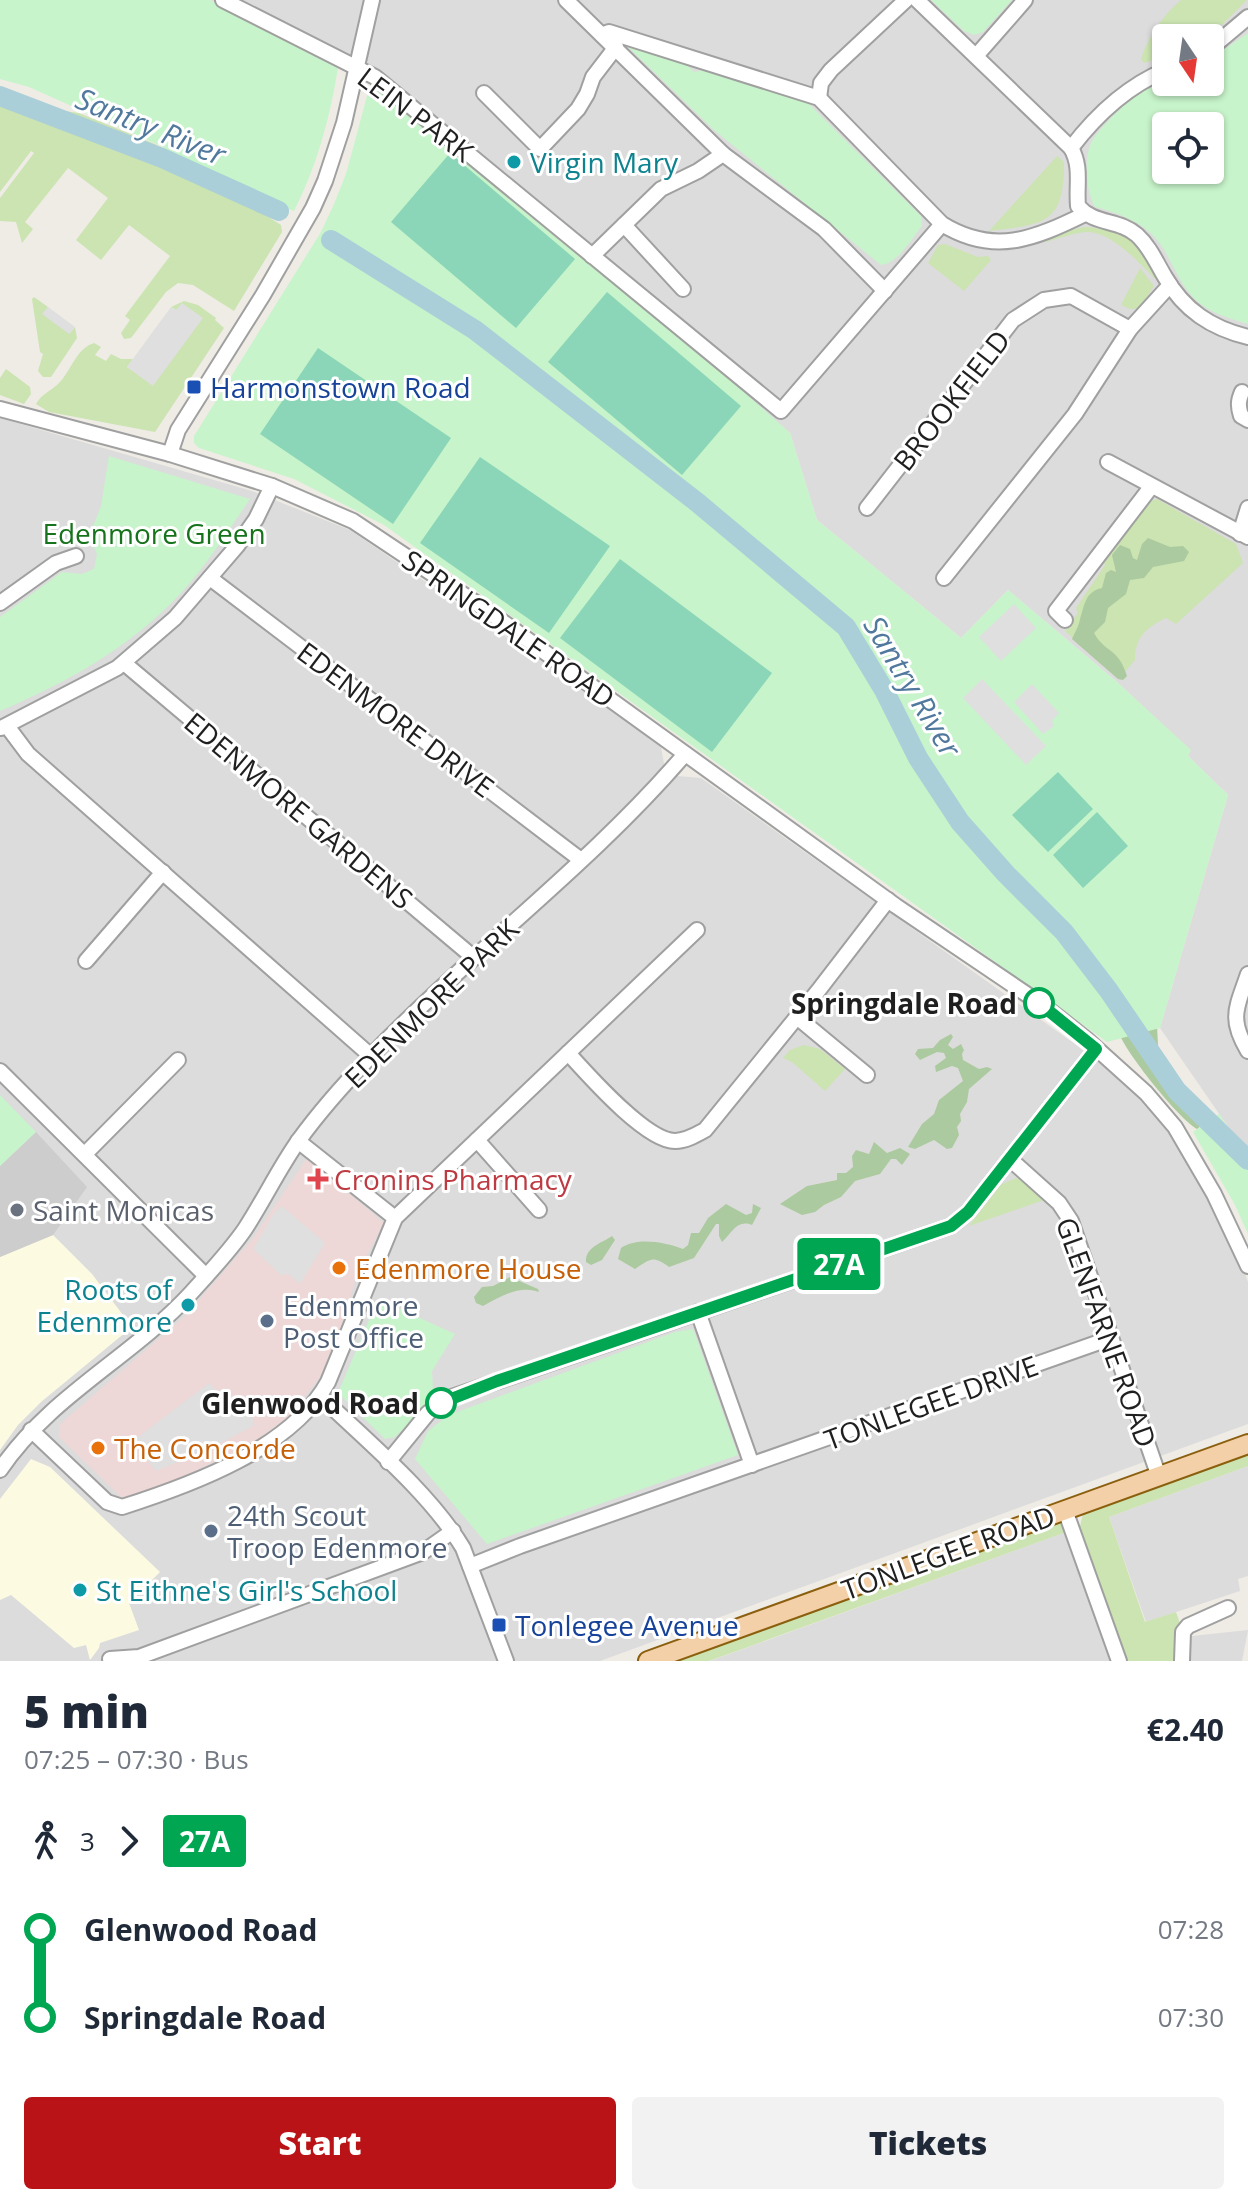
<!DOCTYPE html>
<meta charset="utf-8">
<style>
body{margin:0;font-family:"Open Sans",sans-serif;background:#f2f2f3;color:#1f2937;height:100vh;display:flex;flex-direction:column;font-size:30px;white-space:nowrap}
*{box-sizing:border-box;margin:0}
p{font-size:26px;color:#747a83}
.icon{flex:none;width:44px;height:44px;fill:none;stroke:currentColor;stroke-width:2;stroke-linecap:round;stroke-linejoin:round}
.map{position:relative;height:1661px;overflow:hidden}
.details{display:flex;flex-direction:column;background:#fff;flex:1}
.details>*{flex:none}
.badge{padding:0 16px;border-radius:6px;font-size:28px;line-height:52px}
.needle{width:52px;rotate:167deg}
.buttons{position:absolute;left:1152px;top:24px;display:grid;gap:16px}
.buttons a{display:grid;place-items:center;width:72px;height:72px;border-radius:8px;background:#fff;box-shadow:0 2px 6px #0004;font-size:40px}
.map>.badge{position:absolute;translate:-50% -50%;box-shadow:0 0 0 4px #fff}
.legs{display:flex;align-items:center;gap:12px;height:88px;padding:0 24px;font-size:26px}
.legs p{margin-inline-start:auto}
.overview{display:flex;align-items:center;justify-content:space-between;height:136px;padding:0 24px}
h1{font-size:44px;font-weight:800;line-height:60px}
.action{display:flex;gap:16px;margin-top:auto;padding:16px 24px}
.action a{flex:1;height:92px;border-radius:8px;background:#ba1317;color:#fff;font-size:32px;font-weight:800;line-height:92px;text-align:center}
.action a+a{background:#f2f2f3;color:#1f2937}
ul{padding:0 24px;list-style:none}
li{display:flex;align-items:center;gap:28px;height:88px;font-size:30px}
li i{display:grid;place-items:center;width:12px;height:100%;margin:0 10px;background:currentColor}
li i::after{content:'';width:20px;height:20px;margin:-10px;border:6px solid;border-radius:50%;background:#fff}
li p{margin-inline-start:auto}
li:first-child i{background:linear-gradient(#0000 50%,currentColor 0)}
li:last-child i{background:linear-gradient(currentColor 50%,#0000 0)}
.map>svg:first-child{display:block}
</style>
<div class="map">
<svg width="1248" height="1661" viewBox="0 0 1248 1661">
<rect width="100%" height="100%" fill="#efece6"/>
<g fill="#dddcdc" fill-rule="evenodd">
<path d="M 210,0 L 1248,0 L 1248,1146 L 1244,1150 L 1160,1028 L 1228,795 L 1188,756 L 1190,750 L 1117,682 L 1008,590 L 961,638 L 817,520 L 790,433 L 373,84 ZM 1166,38 L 1210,38 L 1210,82 L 1166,82 ZM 1166,126 L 1210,126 L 1210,170 L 1166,170 Z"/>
<polygon points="0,418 252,491 350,530 594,697 661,747 666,775 701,778 1113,1071 1179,1138 1224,1218 1248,1282 1248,1424 600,1661 0,1661"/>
<polygon points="1248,1466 1248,1576 1238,1579 1240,1591 1146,1622 1109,1517"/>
<polygon points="1072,1530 1117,1661 710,1661"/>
<polygon points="1248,1630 1242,1661 1182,1661 1183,1637"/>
</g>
<polygon fill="#eed7d7" points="307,1158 384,1223 357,1273 333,1361 289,1416 257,1441 154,1491 123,1499 59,1437 59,1425 184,1317 254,1237"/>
<g fill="#fcfbe2">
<polygon points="53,1235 92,1274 132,1327 41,1402 18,1425 0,1450 0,1257"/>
<polygon points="31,1459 50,1467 160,1572 129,1603 139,1630 100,1643 99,1648 90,1660 86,1645 74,1648 11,1595 0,1600 0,1499"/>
</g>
<polygon fill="#cdcdcd" points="36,1132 87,1187 53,1235 0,1257 0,1166"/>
<g fill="#cbe4b1">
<path d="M 1181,0 L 1247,0 L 1224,23 L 1201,38 L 1166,38 L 1166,56 L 1144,63 L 1141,59 C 1148,37 1164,14 1181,0 Z"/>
<polygon points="0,102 79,113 155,144 281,225 282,232 234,311 193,285 178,283 166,292 131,338 124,339 121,333 130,320 125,316 170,256 129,225 101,260 76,240 108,198 68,168 25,222 33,229 22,243 16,222 0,221 0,198 34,153 31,151 0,192"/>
<path d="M 1057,156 L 1064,162 C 1064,224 1046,224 989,231 Z"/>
<path d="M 1083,227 C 1112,228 1134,235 1148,261 C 1152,268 1155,272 1155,279 C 1140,263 1110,231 1087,232 C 1073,233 1057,239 1043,243 L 1068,231 Z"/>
<polygon points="945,244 978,257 988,256 991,260 964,291 928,263 938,245"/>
<polygon points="1140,268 1154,286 1139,309 1130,309 1121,305"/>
<polygon points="34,297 48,307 43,314 70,333 75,327 77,338 51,377 43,377 38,371 43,354 40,352 32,299"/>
<path d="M 184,301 L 198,305 L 216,318 L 215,320 L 224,328 L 155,432 L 49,412 L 36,404 C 43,392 52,391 60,382 C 71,370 77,348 94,343 L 101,347 L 95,355 L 106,361 L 111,354 L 121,359 L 133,359 L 127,367 L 153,385 L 176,310 L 171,307 Z"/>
<polygon points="6,369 30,387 31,394 24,404 0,395 0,378"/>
<path d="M 1157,499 L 1236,544 L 1243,563 L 1176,624 L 1166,618 C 1146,628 1135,637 1135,660 L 1119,679 L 1065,631 L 1078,613 L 1076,608 L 1105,565 L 1103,561 L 1147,502 Z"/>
<polygon points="804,1045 820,1049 845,1069 825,1091 792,1062 783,1058 790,1050"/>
<polygon points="1016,1178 1025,1182 1044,1200 969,1226 1000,1185"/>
<polygon points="1248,1453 1248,1466 1109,1517 1145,1622 1176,1612 1183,1632 1182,1661 1126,1661 1079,1530 1083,1514"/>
<polygon points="1064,1510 1072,1530 709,1661 648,1661"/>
</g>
<g fill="#acca9f">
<path d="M 1148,538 L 1170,547 L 1183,546 L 1189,552 L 1184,561 L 1153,567 L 1144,578 L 1130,580 L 1126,594 L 1108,608 L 1105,622 L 1094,633 C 1106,654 1118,647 1127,676 L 1123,680 L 1118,679 L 1072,639 C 1075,632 1079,626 1080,619 C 1085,604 1085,592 1102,588 L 1106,573 L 1111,570 L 1116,572 L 1112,555 L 1120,545 L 1130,549 L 1133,558 L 1137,560 L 1142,544 Z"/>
<path d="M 1157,1025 L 1158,1045 L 1154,1048 L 1211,1119 L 1197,1129 C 1178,1118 1125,1052 1118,1031 Z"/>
<polygon points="951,1034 953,1037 948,1045 953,1049 961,1044 964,1050 962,1054 963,1060 979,1069 987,1067 992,1069 969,1089 967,1102 960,1114 961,1121 957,1127 959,1135 952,1148 947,1149 934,1140 915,1149 908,1147 922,1124 934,1114 939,1100 963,1081 958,1068 952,1066 936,1072 935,1066 946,1058 944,1053 937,1052 920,1060 915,1054 918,1049 933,1048 940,1040"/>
<polygon points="874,1142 887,1153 900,1148 910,1154 902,1165 896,1159 891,1159 880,1174 855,1181 841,1197 824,1205 815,1212 802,1215 780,1204 807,1186 837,1180 837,1173 846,1173 853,1167 852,1156 856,1150 869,1154"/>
<path d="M 726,1204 L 746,1215 L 752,1213 L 753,1204 L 761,1208 L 752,1225 C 737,1219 732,1233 722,1242 L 719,1236 L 719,1224 L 716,1224 L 694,1258 L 669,1267 C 652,1255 651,1259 635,1269 L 618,1259 L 621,1248 C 638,1237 664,1242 683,1249 L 688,1245 L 691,1233 L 699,1233 L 708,1218 Z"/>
<path d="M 612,1236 L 615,1240 L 602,1260 L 591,1265 L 586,1262 C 585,1247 602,1243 612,1236 Z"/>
<path d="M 510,1277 L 538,1289 L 539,1292 C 519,1285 501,1296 483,1306 L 476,1303 L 474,1297 L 482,1287 L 493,1286 Z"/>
</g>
<g fill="#c7f4ca" fill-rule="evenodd">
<path d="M 0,0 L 210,0 L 338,68 C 330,117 317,166 294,211 L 191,171 L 161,146 L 29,87 L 0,79 Z"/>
<polygon points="931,0 1012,0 983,32 974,35 964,31"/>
<path d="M 1248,33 L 1248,324 C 1231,319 1210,313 1197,301 C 1181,287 1174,266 1163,248 C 1148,224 1122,214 1095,207 C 1086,192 1083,157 1092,141 C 1102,124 1142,85 1162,82 C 1173,80 1195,82 1210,82 L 1210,59 ZM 1166,126 L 1210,126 L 1210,170 L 1166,170 Z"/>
<path d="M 623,42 L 683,61 L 694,72 L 709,69 L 808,103 L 921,216 L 922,226 C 911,239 899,263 881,265 L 714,130 Z"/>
<polygon points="373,84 689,343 790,433 817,520 961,638 1008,590 1117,682 1191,750 1188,756 1228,795 1160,1028 1107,1042 384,525 294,479 199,448 194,443 194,436 321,232 334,204 346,174 370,85"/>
<path d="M 109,456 L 250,499 C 228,531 207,565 180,594 C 131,647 66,683 0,711 L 0,617 L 62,572 L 82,574 L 94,569 L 97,554 L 89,537 L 101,506 Z"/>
<polygon points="0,1095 36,1132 0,1166"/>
<polygon points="1219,1114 1243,1149 1248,1146 1248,1234 1235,1205 1193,1132"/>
<polygon points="378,1299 455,1334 432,1371 433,1390 428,1404 395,1437 385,1439 338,1393"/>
<polygon points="693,1329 738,1455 487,1544 415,1459 428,1431 449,1415 675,1332"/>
</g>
<g fill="#8bd6b8">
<polygon points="450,153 575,259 516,328 391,222"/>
<polygon points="607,292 741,406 682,475 548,362"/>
<polygon points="318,348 451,438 393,524 260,434"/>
<polygon points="480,457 610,546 549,633 420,543"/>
<polygon points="620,559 772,673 712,752 560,638"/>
<polygon points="1058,772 1093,809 1048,852 1012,815"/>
<polygon points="1097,812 1128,846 1083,888 1053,855"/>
</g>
<g fill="#dfdfdf">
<polygon points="182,303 203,318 153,386 127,367 171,307 176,310"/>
<polygon points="48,307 75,327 69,334 42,314"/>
<polygon points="1014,604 1036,628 1001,661 979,637"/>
<polygon points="982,679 1046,746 1026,765 963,698"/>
<polygon points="1032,684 1059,713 1052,721 1054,726 1043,734 1014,702"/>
<polygon points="282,1206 325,1243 300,1284 287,1273 282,1276 253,1249 274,1213"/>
<polygon points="209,1383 217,1391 225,1388 253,1419 253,1426 212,1448 156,1471 133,1441"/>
</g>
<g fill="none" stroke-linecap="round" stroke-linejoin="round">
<g stroke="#abcfd8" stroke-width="20">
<polyline points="0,96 162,158 279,211"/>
<polyline points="331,240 475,330 698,503 846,627 884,690 918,758 960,822 1006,874 1064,932 1109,991 1177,1091 1248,1160"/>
</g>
<defs>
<g id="minor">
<polyline points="223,0 375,77 781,411 942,224"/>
<polyline points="566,0 723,154 824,229 885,291"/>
<path d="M 917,0 L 1071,148 C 1082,167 1076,185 1078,206 C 1094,225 1119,219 1137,235 C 1150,247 1156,262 1165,277 C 1184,310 1211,328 1248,337"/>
<path d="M 602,35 L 609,32 L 819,98 L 942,224 C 994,256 1034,239 1085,214"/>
<polyline points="1210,49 1248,17"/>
<polyline points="976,56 1025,0"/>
<polyline points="484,93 540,149 578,109 587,94 593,77 616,47"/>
<polyline points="819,98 821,83 831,70 906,0"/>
<path d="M 1071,148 C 1097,114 1127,86 1166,70"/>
<polyline points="624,225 683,289"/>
<polyline points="592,256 661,189 698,171 723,154"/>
<path d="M 1242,392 C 1238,401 1238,406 1241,416 L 1248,420"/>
<polyline points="0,409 170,454 272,486 353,521 485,609 896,906 1044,1006 1086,1039 1146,1093 1175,1127 1214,1194 1248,1266"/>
<polyline points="170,454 178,430 263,295 313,208 325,181 344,123 372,0"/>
<polyline points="1108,462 1248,537"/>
<polyline points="867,508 1013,320 1044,300 1071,296 1130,329"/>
<polyline points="1240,534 1248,508"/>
<polyline points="210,578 581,860"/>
<polyline points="944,578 1075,414 1130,329 1170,285"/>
<polyline points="0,603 56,563 76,556"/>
<polyline points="1065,620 1056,611 1151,487"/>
<polyline points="124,663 473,957"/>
<polyline points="7,726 28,754 371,1056"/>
<polyline points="1,728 117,668 175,618 237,546 256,519 272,486"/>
<polyline points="86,961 163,872"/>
<path d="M 1248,974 C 1237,1007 1228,1018 1248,1051"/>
<polyline points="797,1017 867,1075"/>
<path d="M 568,1053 C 589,1076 646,1141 675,1141 C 686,1141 696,1135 705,1130 L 818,991 L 888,900"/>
<polyline points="0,1071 206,1276"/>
<polyline points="477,1140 539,1210"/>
<polyline points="298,1141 395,1218"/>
<polyline points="85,1154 178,1060"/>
<polyline points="1011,1160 1059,1203 1071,1221 1159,1477"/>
<polyline points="698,1312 752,1465"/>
<path d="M 320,1396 C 367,1441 430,1493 463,1548 L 506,1661"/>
<path d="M 31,1430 L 107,1502 L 122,1507 C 191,1485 291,1449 328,1382 L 395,1218 L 697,930"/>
<polyline points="388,1462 428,1413 446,1399 951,1226 968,1212 1096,1049"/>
<path d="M 0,1470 C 50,1396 131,1358 191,1293 C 209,1273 230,1251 245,1229 C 264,1200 279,1168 299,1140 C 320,1111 345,1083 370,1057 C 471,952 590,865 685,754"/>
<polyline points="1065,1510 1119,1661"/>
<polyline points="470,1566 520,1546 1111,1338"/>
<polyline points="110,1659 139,1657 423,1552 453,1531"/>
<polyline points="1182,1661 1183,1632 1188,1626 1228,1608"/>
</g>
<polyline id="major" points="648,1661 1248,1444"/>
</defs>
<use href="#minor" stroke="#a0a0a0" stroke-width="18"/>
<use href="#major" stroke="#8b5f0e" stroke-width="22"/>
<use href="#minor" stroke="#fff" stroke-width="14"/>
<use href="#major" stroke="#f3d0a7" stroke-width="18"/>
</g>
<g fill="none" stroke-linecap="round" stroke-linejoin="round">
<defs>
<polyline id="line-1" points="441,1403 497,1381 951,1226 968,1212 1096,1049 1039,1003"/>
</defs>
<use href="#line-1" stroke="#fff" stroke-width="18"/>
<use href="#line-1" stroke="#00a651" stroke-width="12"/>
</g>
<g fill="#0f9aa8" stroke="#fff" stroke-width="3">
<circle cx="514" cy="162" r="8"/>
<circle cx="188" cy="1305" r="8"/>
<circle cx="80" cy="1590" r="8"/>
</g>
<g fill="#1a4fb4" stroke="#fff" stroke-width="3">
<rect x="186" y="379" width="16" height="16" rx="4"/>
<rect x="491" y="1617" width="16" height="16" rx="4"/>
</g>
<g fill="#fff" stroke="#00a651" stroke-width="4">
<circle cx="1039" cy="1003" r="14"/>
<circle cx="441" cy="1403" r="14"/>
</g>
<path fill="#e0444e" stroke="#fff" stroke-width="3" d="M314 1167h8v8h8v8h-8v8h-8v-8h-8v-8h8z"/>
<circle fill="#6b7280" stroke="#fff" stroke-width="3" cx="17" cy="1210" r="8"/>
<g fill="#e8710a" stroke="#fff" stroke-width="3">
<circle cx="339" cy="1268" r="8"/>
<circle cx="98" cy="1448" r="8"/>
</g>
<g fill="#5c6f8a" stroke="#fff" stroke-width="3">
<circle cx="267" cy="1321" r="8"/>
<circle cx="211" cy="1531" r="8"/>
</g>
<g text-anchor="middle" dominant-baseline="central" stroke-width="6" stroke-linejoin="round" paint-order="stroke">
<g font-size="28" fill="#1f1f1f" stroke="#fff">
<text transform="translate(416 114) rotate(37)">LEIN PARK</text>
<text transform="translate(951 400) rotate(-52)">BROOKFIELD</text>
<text transform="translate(509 628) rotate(35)">SPRINGDALE ROAD</text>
<text transform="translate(396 719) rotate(37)">EDENMORE DRIVE</text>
<text transform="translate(299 810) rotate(40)">EDENMORE GARDENS</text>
<text transform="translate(431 1003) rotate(-44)">EDENMORE PARK</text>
<text transform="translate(1107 1332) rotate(70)">GLENFARNE ROAD</text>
<text transform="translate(931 1402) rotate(-20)">TONLEGEE DRIVE</text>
<text transform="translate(948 1552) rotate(-20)">TONLEGEE ROAD</text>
</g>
<g font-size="28" fill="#0d838f" stroke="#fff" text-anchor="start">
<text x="530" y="162">Virgin Mary</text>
<text x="172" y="1289" text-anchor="end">Roots of<tspan x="172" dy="32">Edenmore</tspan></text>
<text x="96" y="1590">St Eithne's Girl's School</text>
</g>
<g font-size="28" fill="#164399" stroke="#fff" text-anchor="start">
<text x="210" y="387">Harmonstown Road</text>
<text x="515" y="1625">Tonlegee Avenue</text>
</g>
<g font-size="28" fill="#16731c" stroke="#fff">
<text x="154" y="533">Edenmore Green</text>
</g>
<g font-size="28" font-weight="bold" fill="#1f1f1f" stroke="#fff" text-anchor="end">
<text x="1017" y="1003">Springdale Road</text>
<text x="419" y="1403">Glenwood Road</text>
</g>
<g font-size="28" fill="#be3a42" stroke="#fff" text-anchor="start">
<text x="334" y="1179">Cronins Pharmacy</text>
</g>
<g font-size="28" fill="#5b616d" stroke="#fff" text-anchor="start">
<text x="33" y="1210">Saint Monicas</text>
</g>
<g font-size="28" fill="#c56008" stroke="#fff" text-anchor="start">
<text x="355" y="1268">Edenmore House</text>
<text x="114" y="1448">The Concorde</text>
</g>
<g font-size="28" fill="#4e5e75" stroke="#fff" text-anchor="start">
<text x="283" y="1305">Edenmore<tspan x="283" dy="32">Post Office</tspan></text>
<text x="227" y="1515">24th Scout<tspan x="227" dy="32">Troop Edenmore</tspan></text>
</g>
<g font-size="30" font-style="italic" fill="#51799e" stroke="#fff">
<text transform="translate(151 126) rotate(22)">Santry River</text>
<text transform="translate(913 686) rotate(59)">Santry River</text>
</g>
</g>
</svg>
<div class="buttons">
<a><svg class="needle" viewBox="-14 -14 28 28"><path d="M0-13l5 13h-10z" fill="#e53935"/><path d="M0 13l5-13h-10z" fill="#747a83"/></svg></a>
<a><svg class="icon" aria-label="locate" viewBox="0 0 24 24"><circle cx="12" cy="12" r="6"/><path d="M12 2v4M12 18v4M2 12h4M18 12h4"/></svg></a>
</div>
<b class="badge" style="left:839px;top:1264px;background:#00a651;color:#fff">27A</b>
</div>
<section class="details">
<div class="overview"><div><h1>5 min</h1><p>07:25 – 07:30 · Bus</p></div><b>€2.40</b></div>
<div class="legs"><svg class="icon" aria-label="walk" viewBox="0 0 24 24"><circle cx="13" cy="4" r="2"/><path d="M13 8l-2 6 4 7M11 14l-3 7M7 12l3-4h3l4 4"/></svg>3<svg class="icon" aria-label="forward" viewBox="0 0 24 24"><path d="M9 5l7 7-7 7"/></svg><b class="badge" style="background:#00a651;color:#fff">27A</b></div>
<ul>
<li><i style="color:#00a651"></i><b>Glenwood Road</b><p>07:28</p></li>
<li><i style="color:#00a651"></i><b>Springdale Road</b><p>07:30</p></li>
</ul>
<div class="action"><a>Start</a><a>Tickets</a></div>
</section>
